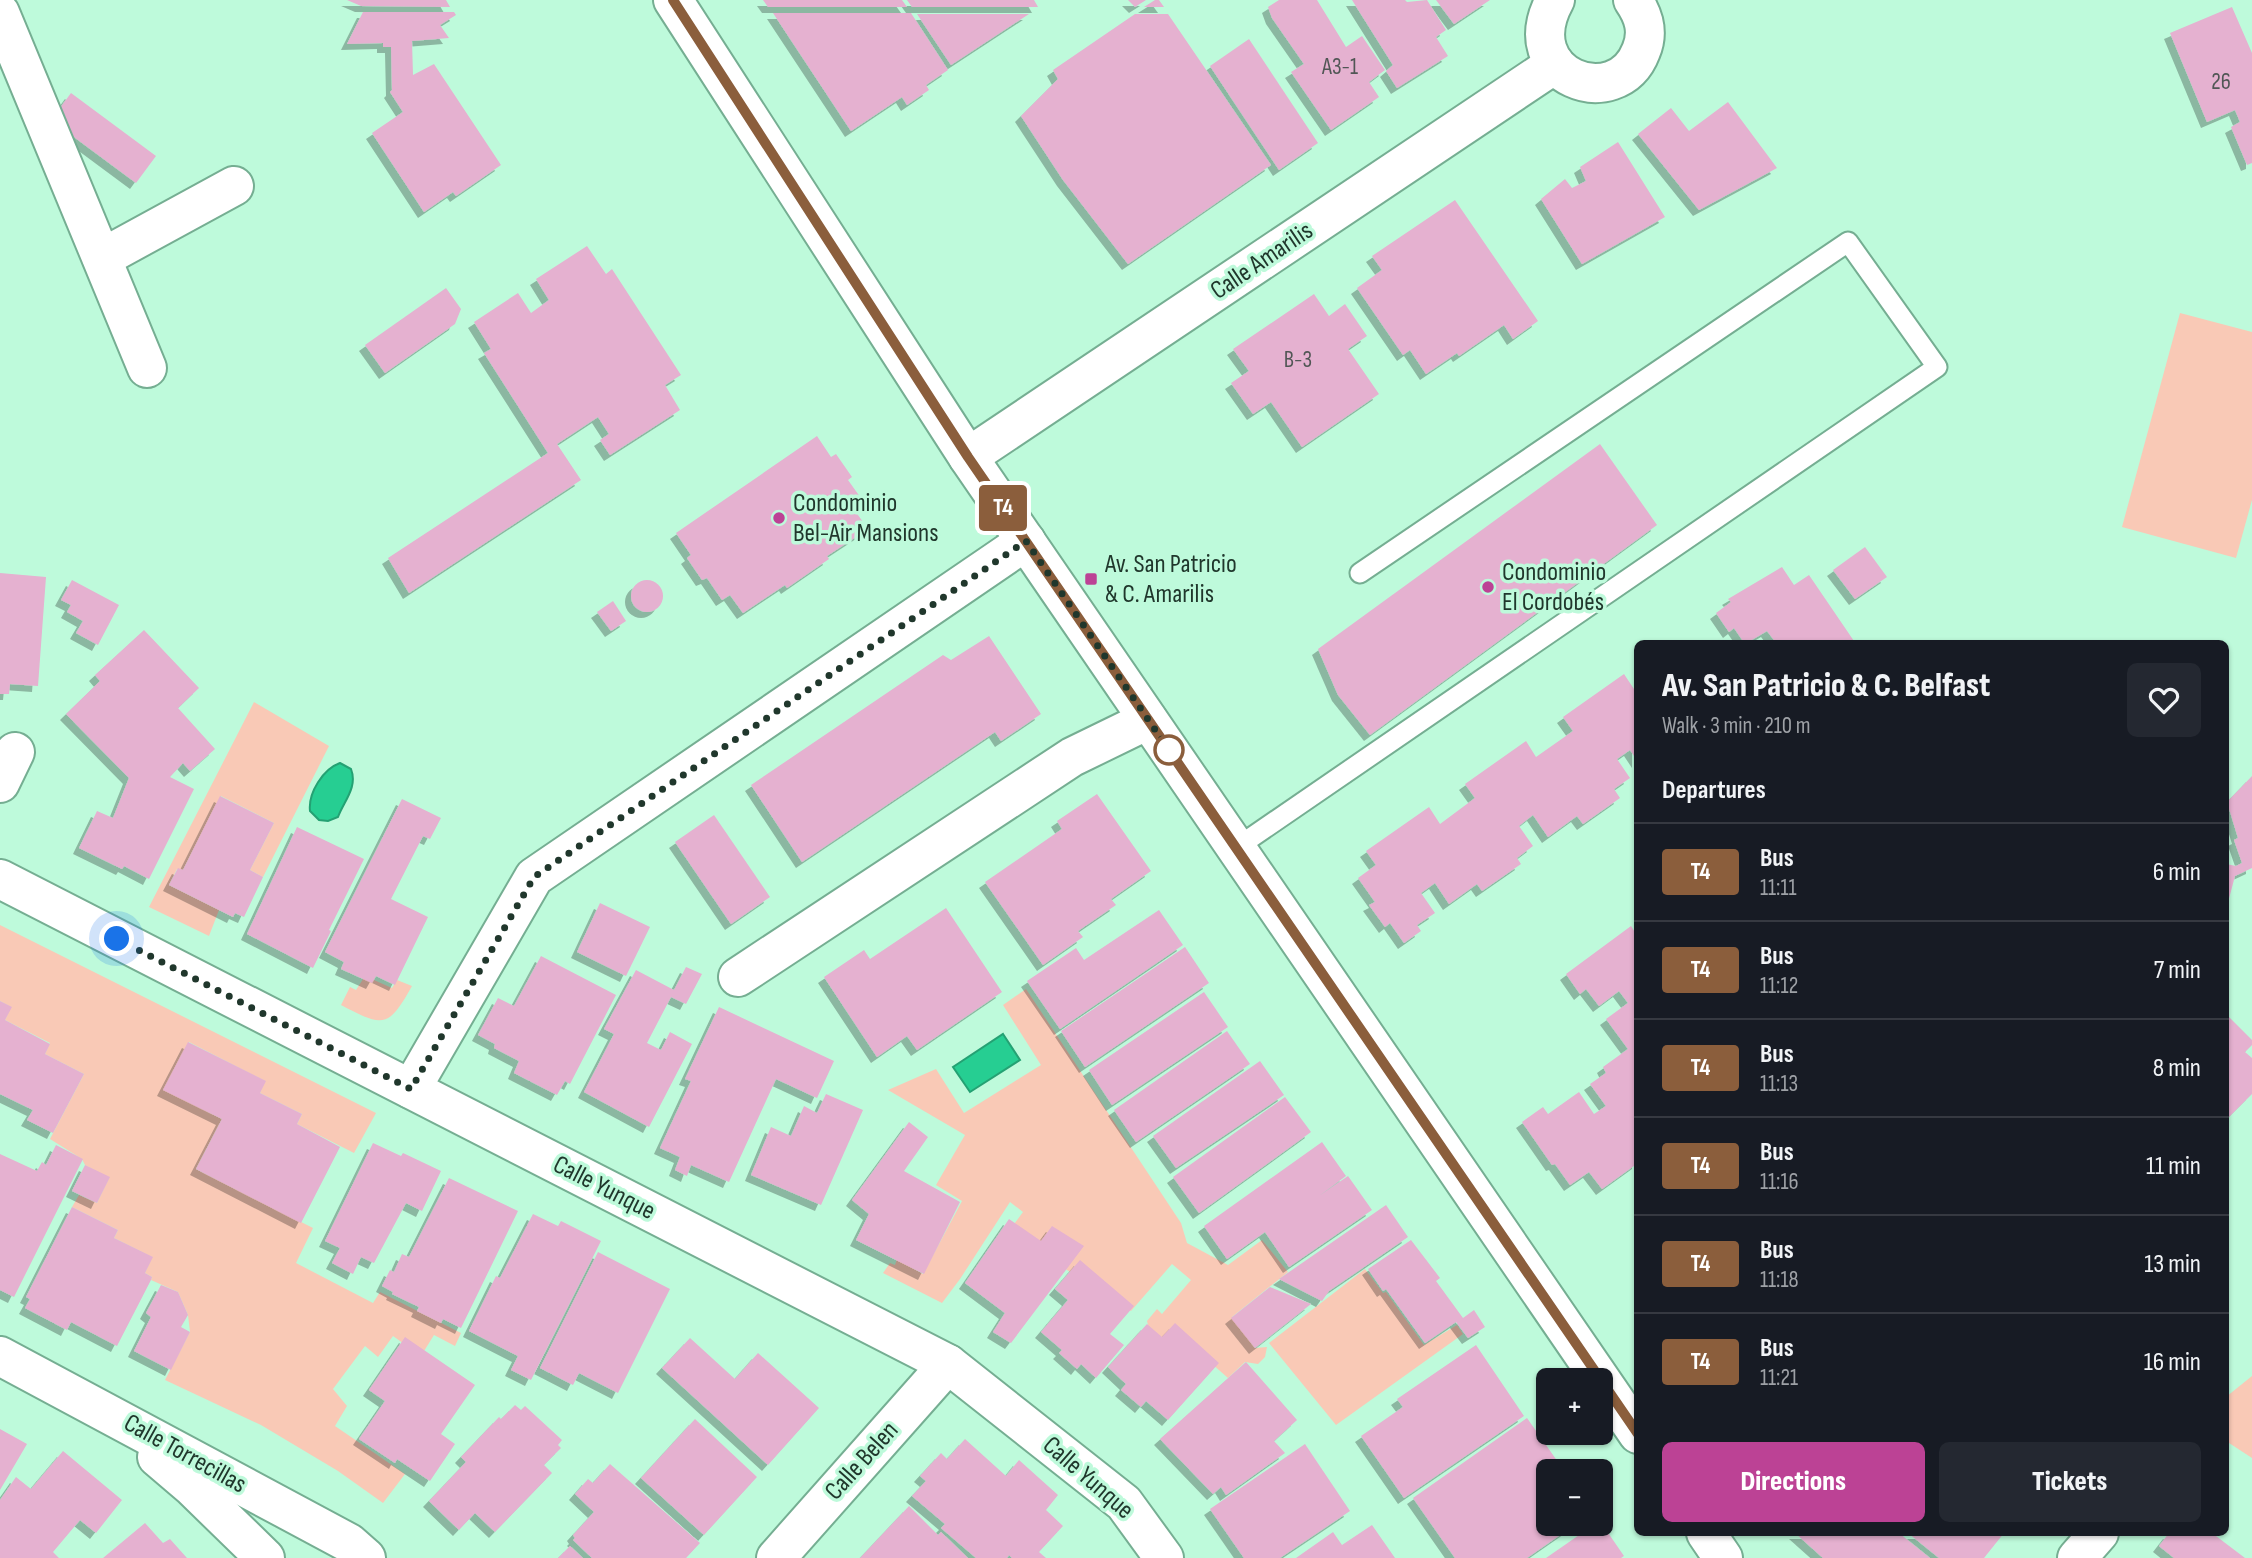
<!DOCTYPE html>
<meta charset="utf-8">
<style>
body{margin:0;font-family:"Sofia Sans Condensed",sans-serif;background:#242831;color:#f1f3f6;height:100vh;display:flex;flex-direction:column;font-size:26px;white-space:nowrap}
*{box-sizing:border-box;margin:0}
p{font-size:23px;color:#9ea1a6}
.icon{flex:none;width:38px;height:38px;fill:none;stroke:currentColor;stroke-width:2;stroke-linecap:round;stroke-linejoin:round}
.map{position:relative;flex:1;overflow:hidden}
.sheet{position:absolute;left:1634px;top:640px;width:595px;height:896px;display:flex;flex-direction:column;background:#171b24;border-radius:10px;box-shadow:0 2px 5px #0004}
.sheet>*{flex:none}
.badge{padding:0 14px;border-radius:5px;font-size:24px;line-height:46px}
.buttons{position:absolute;left:1536px;top:1368px;display:grid;gap:14px}
.buttons a{display:grid;place-items:center;width:77px;height:77px;border-radius:10px;background:#171b24;box-shadow:0 2px 5px #0004;font-size:35px}
.you{position:absolute;width:35px;height:35px;margin:-18px;border:5px solid #fff;border-radius:50%;background:#1a73e8;box-shadow:0 0 0 10px #1a73e833}
.map>.badge{position:absolute;translate:-50% -50%;box-shadow:0 0 0 4px #fff}
h2{padding:0 28px;font-size:26px;line-height:63px}
.round{display:grid;place-items:center;flex:none;width:74px;height:74px;border-radius:10px;background:#242831}
.summary{display:flex;align-items:center;justify-content:space-between;height:119px;padding:0 28px}
h1{font-size:33px;font-weight:800;line-height:52px}
.button{display:flex;gap:14px;margin-top:auto;padding:14px 28px}
.button a{flex:1;height:80px;border-radius:10px;background:#bc4295;color:#fff;font-size:28px;font-weight:800;line-height:80px;text-align:center}
.button a+a{background:#242831;color:#f1f3f6}
ul{padding:0;list-style:none}
li{display:flex;align-items:center;gap:21px;height:98px;padding:0 28px;border-top:2px solid #363941}
li div{flex:1}
li b{display:block;font-size:26px}
li em{font-style:normal}
li .badge{min-width:77px;font-weight:700;text-align:center}
.map>svg:first-child{display:block}
</style>
<div class="map">
<svg width="2252" height="1558" viewBox="0 0 2252 1558">
<defs>
<filter id="shadow"><feDropShadow dx="-6" dy="6" stdDeviation="0" flood-color="#0004"/></filter>
</defs>
<rect width="100%" height="100%" fill="#befadb"/>
<g fill="#f9c9b6">
<polygon points="2180,313 2252,332 2252,500 2236,558 2122,527"/>
<polygon points="254,702 329,746 263,877 250,870 274,823 221,796 183,870 177,869 169,885 219,910 209,936 149,907"/>
<polygon points="0,925 376,1113 354,1153 297,1124 302,1114 260,1093 265,1081 189,1042 164,1089 222,1119 196,1169 313,1228 296,1263 373,1303 380,1292 461,1333 455,1346 434,1335 421,1356 393,1336 378,1357 365,1346 333,1389 347,1406 335,1426 405,1474 383,1503 338,1471 261,1425 165,1380 190,1332 188,1315 178,1292 151,1280 152,1277 145,1273 152,1257 114,1238 118,1230 72,1207 79,1195 97,1203 109,1178 85,1165 82,1159 50,1139 84,1074 45,1054 50,1043 5,1020 11,1007 0,1001"/>
<path d="M 365,976 L 392,988 L 397,980 L 412,986 C 388,1029 383,1027 341,1005 L 350,987 L 356,990 Z"/>
<polygon points="1026,989 1181,1223 1187,1243 1228,1265 1262,1240 1288,1272 1232,1317 1255,1348 1267,1347 1265,1357 1258,1364 1245,1362 1228,1378 1178,1334 1165,1347 1151,1336 1147,1321 1157,1309 1162,1314 1191,1280 1172,1264 1131,1311 1075,1266 1070,1272 1009,1231 1023,1212 1010,1202 960,1279 942,1303 883,1273 890,1263 895,1265 897,1259 923,1274 962,1201 936,1185 965,1135 888,1090 936,1069 964,1113 1041,1065 1003,1005"/>
<polygon points="1365,1269 1383,1293 1386,1292 1424,1345 1457,1325 1463,1334 1336,1425 1269,1343"/>
<polygon points="2252,1376 2252,1458 2226,1441 2226,1397"/>
</g>
<g fill="#26ce92" stroke="#24a173" stroke-width="2">
<path d="M 340,763 L 351,769 C 358,787 344,801 338,817 L 328,821 L 319,820 L 310,811 C 308,793 323,769 340,763 Z"/>
<polygon points="1003,1034 1020,1060 970,1092 953,1067"/>
</g>
<g fill="#e5b1d0" filter="url(#shadow)">
<polygon points="347,0 446,0 450,7 361,6"/>
<polygon points="763,0 902,0 907,7 768,7"/>
<polygon points="907,0 1034,0 1038,7 912,7"/>
<polygon points="1128,0 1146,0 1135,7"/>
<polygon points="1155,0 1159,0 1164,7 1144,7"/>
<polygon points="1279,0 1317,0 1346,47 1362,36 1385,70 1369,82 1379,97 1331,130 1291,72 1304,64 1272,18 1268,7"/>
<polygon points="1352,0 1405,0 1407,2 1427,0 1446,30 1436,37 1448,56 1397,88 1386,71 1393,65"/>
<polygon points="1436,0 1490,0 1454,24"/>
<polygon points="2232,7 2252,53 2252,163 2247,165 2231,127 2240,122 2235,110 2207,122 2170,33"/>
<polygon points="363,12 454,12 456,15 440,25 449,38 412,41 413,75 434,64 501,165 456,196 453,192 424,212 372,133 403,112 390,92 392,90 391,47 383,47 383,43 347,44"/>
<polygon points="773,13 911,13 948,70 926,85 929,90 907,105 902,97 851,131"/>
<polygon points="917,14 1029,14 951,65"/>
<polygon points="1135,14 1168,14 1271,165 1128,264 1063,180 1021,116 1058,79 1053,70"/>
<polygon points="1249,39 1318,143 1279,170 1210,66"/>
<polygon points="71,93 156,156 136,183 51,120"/>
<polygon points="1728,102 1777,168 1699,210 1638,134 1671,108 1689,131"/>
<polygon points="1618,142 1665,217 1582,264 1541,199 1565,179 1572,188 1586,181 1580,167"/>
<polygon points="1455,200 1538,321 1513,339 1504,325 1459,356 1457,353 1426,374 1410,350 1403,355 1357,288 1382,270 1372,256"/>
<polygon points="587,246 606,274 612,269 681,375 665,385 680,410 610,455 600,440 609,434 598,417 557,444 581,480 409,593 388,558 548,453 484,353 491,349 474,322 518,293 531,313 549,300 536,279"/>
<polygon points="446,288 461,309 455,324 385,373 365,345"/>
<polygon points="1314,294 1329,316 1345,304 1367,336 1348,349 1379,394 1302,447 1271,402 1253,414 1231,383 1249,371 1233,349"/>
<polygon points="817,436 831,457 836,454 852,477 848,480 863,501 853,508 868,529 827,556 829,559 787,588 785,585 743,613 730,595 722,600 707,578 702,580 687,558 691,555 676,533"/>
<polygon points="1600,444 1657,525 1370,735 1338,695 1318,649"/>
<polygon points="1865,547 1887,577 1855,599 1833,570"/>
<polygon points="1782,567 1794,585 1809,575 1856,644 1777,644 1767,631 1745,644 1734,628 1729,632 1716,613 1731,602 1728,599"/>
<polygon points="0,573 46,577 38,686 10,684 9,694 0,694"/>
<polygon points="72,580 119,605 98,645 76,633 83,621 67,612 71,605 61,600"/>
<circle cx="647" cy="596" r="16"/>
<polygon points="613,601 626,621 611,631 597,612"/>
<polygon points="144,630 199,688 178,708 215,749 190,771 183,763 170,777 194,789 149,879 124,866 122,869 79,848 97,811 113,818 129,778 66,714 100,681 95,675"/>
<polygon points="989,636 1041,714 1001,741 995,732 802,862 751,785 943,655 951,660"/>
<polygon points="1624,674 1634,689 1638,686 1638,762 1630,750 1617,759 1630,778 1614,789 1620,798 1583,824 1577,816 1548,837 1533,815 1519,826 1533,846 1517,858 1521,864 1482,891 1477,884 1449,904 1435,883 1421,893 1435,913 1417,925 1421,931 1404,943 1390,923 1385,927 1369,905 1375,902 1358,878 1376,865 1366,851 1429,807 1440,824 1475,798 1465,784 1526,741 1536,757 1573,731 1563,717"/>
<polygon points="2252,776 2252,868 2235,876 2226,910 2226,864 2236,866 2242,863 2234,840 2238,838 2227,802"/>
<polygon points="1097,794 1151,871 1111,899 1116,905 1078,931 1083,937 1043,965 985,882 1062,829 1057,821"/>
<polygon points="220,796 274,823 250,870 263,877 244,917 235,913 233,917 169,885 178,868 183,870"/>
<polygon points="402,799 441,818 430,839 423,836 391,899 428,917 395,985 376,976 372,983 341,969 344,962 325,952"/>
<polygon points="714,815 770,897 731,924 675,842"/>
<polygon points="297,827 364,859 329,930 331,931 313,968 247,934"/>
<polygon points="600,903 650,927 626,976 577,952"/>
<polygon points="946,908 1002,992 917,1050 907,1036 877,1057 824,977 864,950 870,959"/>
<polygon points="1159,910 1183,945 1060,1029 1027,981 1076,948 1084,960"/>
<polygon points="1631,926 1638,937 1638,1163 1602,1189 1589,1172 1570,1185 1555,1164 1552,1165 1522,1122 1543,1107 1548,1114 1579,1092 1594,1114 1606,1106 1590,1084 1606,1073 1603,1067 1628,1049 1606,1019 1628,1003 1619,991 1599,1006 1586,989 1580,994 1566,974"/>
<polygon points="1185,947 1209,983 1085,1067 1061,1031"/>
<polygon points="541,956 616,995 570,1084 565,1081 557,1095 514,1073 519,1061 494,1048 495,1044 478,1035 498,998 514,1006"/>
<polygon points="686,967 702,974 686,1004 671,997 647,1043 661,1050 670,1032 692,1044 649,1127 584,1092 614,1034 604,1029 636,970 674,990"/>
<polygon points="1204,992 1228,1027 1112,1105 1089,1070"/>
<polygon points="0,1001 12,1007 5,1020 50,1044 45,1054 84,1074 53,1133 27,1120 33,1110 0,1094"/>
<polygon points="719,1007 834,1061 817,1098 776,1079 729,1182 691,1165 687,1176 675,1170 680,1157 660,1148 691,1081 685,1079"/>
<polygon points="2226,1014 2252,1040 2252,1045 2245,1052 2252,1058 2252,1094 2228,1118 2226,1115"/>
<polygon points="1227,1031 1250,1064 1136,1142 1114,1110"/>
<polygon points="188,1042 266,1081 260,1093 302,1114 297,1124 340,1147 301,1223 196,1169 222,1119 163,1090"/>
<polygon points="1260,1061 1284,1095 1176,1168 1153,1136"/>
<polygon points="826,1094 863,1110 821,1205 751,1175 771,1127 791,1136 804,1106 817,1113"/>
<polygon points="1285,1097 1311,1132 1199,1213 1173,1177"/>
<polygon points="909,1122 928,1137 904,1171 960,1202 924,1274 856,1240 869,1214 852,1200"/>
<polygon points="1322,1142 1346,1176 1319,1196 1348,1176 1372,1210 1289,1267 1265,1232 1227,1259 1204,1226"/>
<polygon points="373,1143 401,1156 403,1153 441,1171 422,1211 406,1203 374,1263 361,1257 353,1274 332,1263 340,1248 325,1241"/>
<polygon points="56,1145 83,1159 14,1297 0,1290 0,1154 37,1171 42,1162 46,1165"/>
<polygon points="85,1165 110,1177 97,1203 72,1191"/>
<polygon points="449,1178 518,1211 461,1328 443,1319 441,1323 417,1311 419,1307 392,1294 393,1292 382,1286 390,1270 394,1272 402,1254 409,1257"/>
<polygon points="1386,1205 1408,1237 1329,1291 1322,1301 1279,1279"/>
<polygon points="72,1207 118,1230 114,1238 153,1257 145,1273 152,1277 151,1280 117,1346 71,1322 67,1330 25,1308 30,1299 26,1297"/>
<polygon points="533,1214 558,1226 561,1221 601,1241 531,1380 511,1370 518,1356 469,1331 496,1276 500,1278"/>
<polygon points="1009,1219 1041,1241 1052,1226 1084,1246 1011,1343 993,1332 1005,1313 965,1283"/>
<polygon points="1411,1240 1440,1278 1436,1281 1463,1318 1474,1310 1485,1327 1468,1338 1456,1322 1425,1343 1386,1289 1383,1291 1368,1269"/>
<polygon points="598,1252 670,1289 618,1393 579,1373 573,1385 540,1368"/>
<polygon points="1080,1260 1134,1306 1110,1334 1124,1345 1096,1378 1081,1364 1077,1369 1059,1353 1062,1350 1041,1332 1068,1300 1055,1289"/>
<polygon points="161,1285 178,1292 188,1315 181,1327 190,1332 171,1370 134,1351 151,1317 146,1313"/>
<polygon points="1270,1287 1311,1304 1255,1348 1231,1318"/>
<polygon points="1175,1323 1219,1363 1168,1420 1146,1401 1141,1407 1121,1390 1126,1384 1108,1367 1147,1324 1162,1337"/>
<polygon points="405,1337 475,1385 441,1434 455,1444 430,1481 397,1459 395,1463 359,1439 385,1401 369,1390"/>
<polygon points="690,1338 735,1379 758,1353 819,1408 768,1465 662,1368"/>
<polygon points="1476,1345 1524,1416 1404,1498 1361,1436 1403,1407 1397,1399"/>
<polygon points="1246,1362 1297,1420 1274,1441 1285,1453 1226,1495 1221,1487 1213,1494 1160,1439"/>
<polygon points="515,1405 521,1410 525,1406 562,1440 558,1445 561,1448 544,1465 552,1473 495,1532 475,1513 459,1530 429,1501 466,1462 461,1457 499,1417 501,1419"/>
<polygon points="1527,1418 1565,1472 1549,1472 1549,1524 1576,1524 1527,1558 1455,1558 1413,1498"/>
<polygon points="695,1419 757,1477 704,1535 641,1478"/>
<polygon points="0,1429 27,1444 0,1490"/>
<polygon points="965,1439 1006,1476 1019,1460 1058,1495 1046,1510 1063,1526 1039,1552 1046,1558 1012,1558 1009,1555 1007,1558 976,1558 941,1528 945,1524 912,1496 926,1481 920,1476 941,1453 947,1459"/>
<polygon points="1305,1444 1350,1511 1280,1558 1244,1558 1210,1509"/>
<polygon points="63,1451 122,1500 96,1533 80,1520 53,1552 59,1558 0,1558 0,1500 16,1477 31,1489"/>
<polygon points="610,1464 700,1543 686,1558 592,1558 573,1540 575,1538 573,1535 594,1512 575,1494 588,1479 593,1483"/>
<polygon points="909,1506 938,1535 941,1532 968,1558 860,1558"/>
<polygon points="145,1523 163,1543 170,1539 187,1558 103,1558"/>
<polygon points="1595,1524 1602,1524 1624,1556 1621,1558 1546,1558"/>
<polygon points="1372,1525 1395,1558 1296,1558 1333,1532 1342,1545"/>
<polygon points="1795,1533 1899,1533 1930,1558 1823,1558"/>
<polygon points="1908,1533 2004,1533 1984,1558 1939,1558"/>
<polygon points="2169,1533 2212,1533 2245,1558 2174,1558 2159,1546"/>
<polygon points="570,1546 583,1558 558,1558"/>
</g>
<g fill="none" stroke-linecap="round" stroke-linejoin="round">
<defs>
<polyline id="service" points="1236,848 1937,367 1848,242 1360,573"/>
<g id="minor">
<path d="M 1555,0 C 1513,77 1617,114 1641,51 C 1649,32 1644,16 1633,0"/>
<polyline points="0,13 147,368"/>
<polyline points="102,258 234,186"/>
<polyline points="968,457 1555,64"/>
<polyline points="0,783 15,752"/>
<polyline points="0,879 948,1364 1124,1503 1164,1558"/>
<polyline points="738,977 1072,757 1148,720"/>
<polyline points="411,1089 534,877 1026,541"/>
<polyline points="0,1356 349,1543 366,1558"/>
<polyline points="157,1457 191,1486 265,1558"/>
<polyline points="776,1558 948,1364"/>
<polyline points="2077,1558 2099,1533"/>
</g>
<g id="primary">
<polyline points="673,0 968,457 1638,1434"/>
<polyline points="1706,1533 1723,1558"/>
</g>
</defs>
<use href="#service" stroke="#75ae92" stroke-width="23"/>
<use href="#minor" stroke="#75ae92" stroke-width="42"/>
<use href="#primary" stroke="#75ae92" stroke-width="42"/>
<use href="#service" stroke="#fff" stroke-width="19"/>
<use href="#minor" stroke="#fff" stroke-width="38"/>
<use href="#primary" stroke="#fff" stroke-width="38"/>
</g>
<g fill="none" stroke-linecap="round" stroke-linejoin="round">
<defs>
<polyline id="line" points="673,0 968,457 1638,1434"/>
</defs>
<use href="#line" stroke="#fff" stroke-width="16"/>
<use href="#line" stroke="#8b5e3c" stroke-width="10"/>
<polyline stroke="#20372c" stroke-width="7" stroke-dasharray="0 12.6" points="117,939 411,1089 534,877 1026,541 1169,750"/>
</g>
<g fill="#bc4295" stroke="#befadb" stroke-width="2.5">
<circle cx="779" cy="518" r="7"/>
<rect x="1084" y="572" width="14" height="14" rx="3.5"/>
<circle cx="1488" cy="587" r="7"/>
</g>
<circle fill="#fff" stroke="#8b5e3c" stroke-width="3.5" cx="1169" cy="750" r="14"/>
<g text-anchor="middle" dominant-baseline="central" stroke-width="7" stroke-linejoin="round" paint-order="stroke">
<g font-size="23" fill="#515655">
<text x="1340" y="67">A3-1</text>
<text x="2221" y="82">26</text>
<text x="1298" y="360">B-3</text>
</g>
<g font-size="26" fill="#20372c" stroke="#befadb">
<text transform="translate(1262 261) rotate(-34)">Calle Amarilis</text>
<text transform="translate(604 1188) rotate(27)">Calle Yunque</text>
<text transform="translate(185 1454) rotate(29)">Calle Torrecillas</text>
<text transform="translate(862 1461) rotate(-48)">Calle Belen</text>
<text transform="translate(1088 1478) rotate(41)">Calle Yunque</text>
</g>
<g font-size="26" fill="#20372c" stroke="#befadb" text-anchor="start">
<text x="793" y="503">Condominio<tspan x="793" dy="30">Bel-Air Mansions</tspan></text>
<text x="1105" y="564">Av. San Patricio<tspan x="1105" dy="30">&amp; C. Amarilis</tspan></text>
<text x="1502" y="572">Condominio<tspan x="1502" dy="30">El Cordobés</tspan></text>
</g>
</g>
</svg>
<div class="buttons">
<a>+</a>
<a>−</a>
</div>
<div class="you" style="left:117px;top:939px"></div>
<b class="badge" style="left:1003px;top:508px;background:#8b5e3c;color:#fff">T4</b>
<section class="sheet">
<div class="summary"><div><h1>Av. San Patricio &amp; C. Belfast</h1><p>Walk · 3 min · 210 m</p></div><a class="round"><svg class="icon" aria-label="heart" viewBox="0 0 24 24"><path d="M12 20l-8-8c-3-5 5-10 8-4 3-6 11-1 8 4z"/></svg></a></div>
<h2>Departures</h2>
<ul>
<li><span class="badge" style="background:#8b5e3c;color:#fff">T4</span><div><b>Bus</b><p>11:11</p></div><em>6 min</em></li>
<li><span class="badge" style="background:#8b5e3c;color:#fff">T4</span><div><b>Bus</b><p>11:12</p></div><em>7 min</em></li>
<li><span class="badge" style="background:#8b5e3c;color:#fff">T4</span><div><b>Bus</b><p>11:13</p></div><em>8 min</em></li>
<li><span class="badge" style="background:#8b5e3c;color:#fff">T4</span><div><b>Bus</b><p>11:16</p></div><em>11 min</em></li>
<li><span class="badge" style="background:#8b5e3c;color:#fff">T4</span><div><b>Bus</b><p>11:18</p></div><em>13 min</em></li>
<li><span class="badge" style="background:#8b5e3c;color:#fff">T4</span><div><b>Bus</b><p>11:21</p></div><em>16 min</em></li>
</ul>
<div class="button"><a>Directions</a><a>Tickets</a></div>
</section>
</div>
